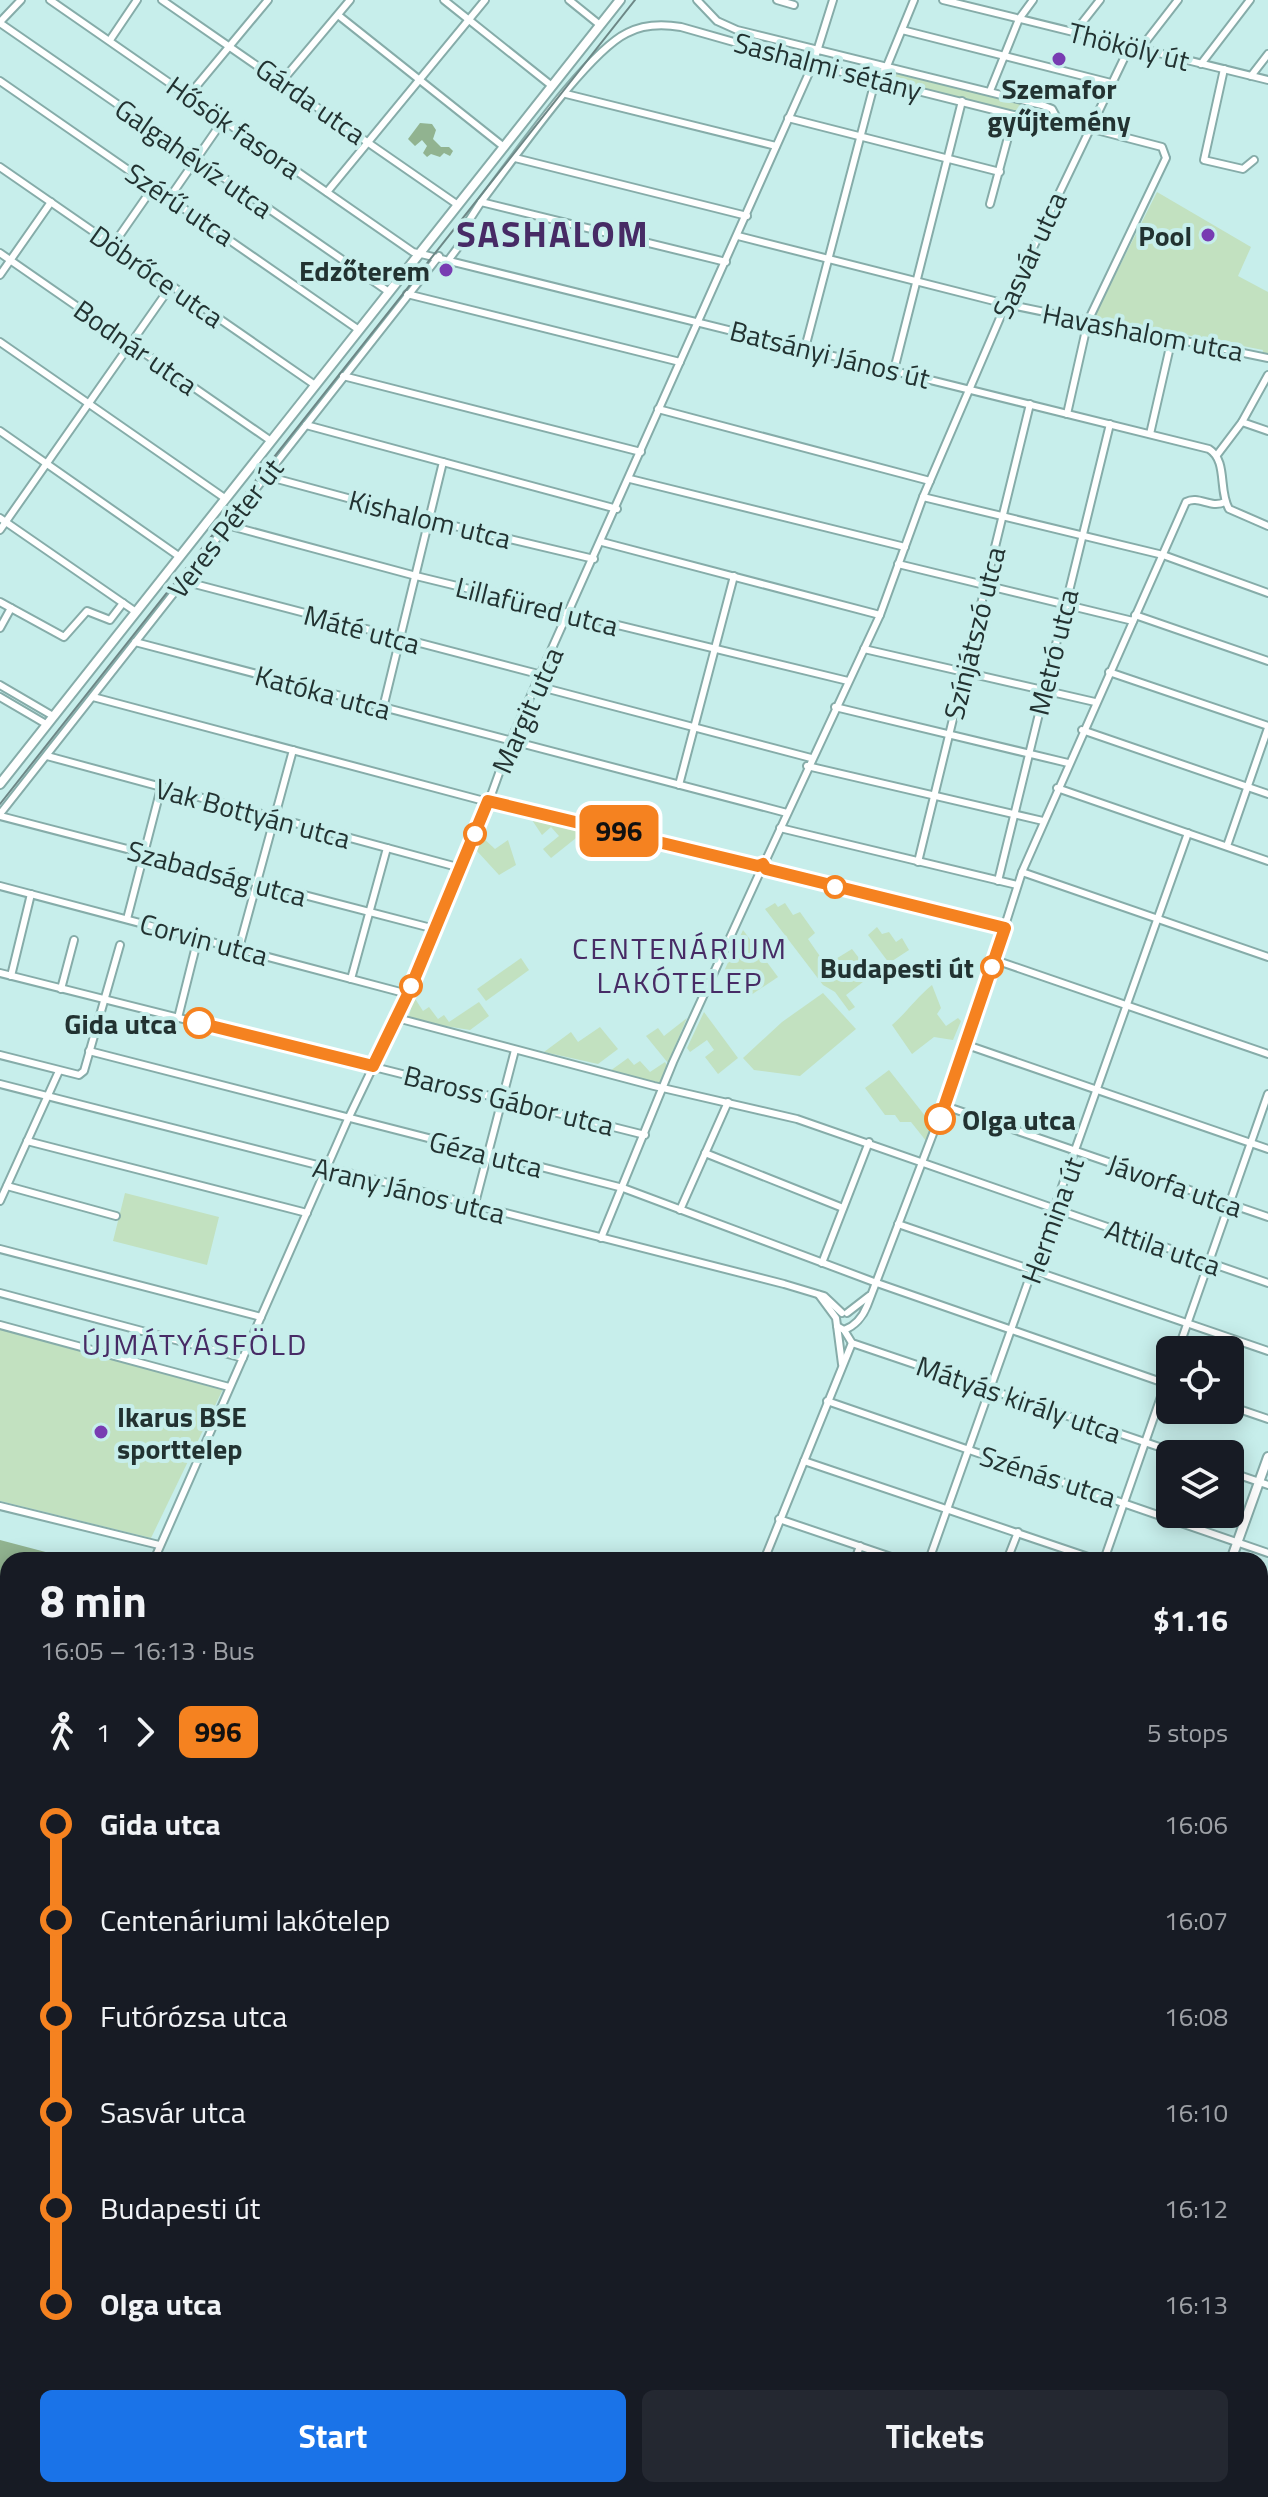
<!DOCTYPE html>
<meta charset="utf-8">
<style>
body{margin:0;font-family:"Titillium Web",sans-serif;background:#242831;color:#f1f3f6;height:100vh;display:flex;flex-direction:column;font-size:30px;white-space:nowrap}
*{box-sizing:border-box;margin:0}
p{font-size:26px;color:#9ea1a6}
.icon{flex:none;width:44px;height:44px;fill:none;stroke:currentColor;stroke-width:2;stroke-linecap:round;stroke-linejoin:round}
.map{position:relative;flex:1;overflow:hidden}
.panel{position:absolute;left:0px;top:1552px;width:1268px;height:946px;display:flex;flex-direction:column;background:#171b24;border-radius:24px 24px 0 0;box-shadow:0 4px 20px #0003}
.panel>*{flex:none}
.badge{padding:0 16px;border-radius:12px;font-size:28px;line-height:52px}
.tools{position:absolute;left:1156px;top:1336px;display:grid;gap:16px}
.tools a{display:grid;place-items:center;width:88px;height:88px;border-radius:12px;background:#171b24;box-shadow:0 4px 20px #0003;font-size:40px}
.map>.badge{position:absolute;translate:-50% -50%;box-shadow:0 0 0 4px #fff}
.legs{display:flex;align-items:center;gap:12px;height:88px;padding:0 40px;font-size:26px}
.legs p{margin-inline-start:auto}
.overview{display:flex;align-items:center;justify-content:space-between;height:136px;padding:0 40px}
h1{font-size:44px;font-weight:700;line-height:60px}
.primary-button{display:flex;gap:16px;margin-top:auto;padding:16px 40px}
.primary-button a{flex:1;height:92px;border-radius:12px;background:#1a73e8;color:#fff;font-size:32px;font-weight:700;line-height:92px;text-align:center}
.primary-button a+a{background:#242831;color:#f1f3f6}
ul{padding:0 40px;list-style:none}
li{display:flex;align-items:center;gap:28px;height:96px;font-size:30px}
li i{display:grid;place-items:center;width:12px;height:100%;margin:0 10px;background:currentColor}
li i::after{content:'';width:20px;height:20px;margin:-10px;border:6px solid;border-radius:50%;background:#171b24}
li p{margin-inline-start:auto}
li:first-child i{background:linear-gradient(#0000 50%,currentColor 0)}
li:last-child i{background:linear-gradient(currentColor 50%,#0000 0)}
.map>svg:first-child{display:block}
</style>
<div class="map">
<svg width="1268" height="2497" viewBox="0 0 1268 2497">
<rect width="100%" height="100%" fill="#c7eeeb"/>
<g fill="#c2e1c0">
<polygon points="889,72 1050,111 1052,120 883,81"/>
<polygon points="1157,192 1251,247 1238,276 1268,292 1268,357 1262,355 1263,350 1120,322 1119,325 1092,321"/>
<polygon points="530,817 586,830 551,858 543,849 559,836 551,827 542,835"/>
<polygon points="481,836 495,849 508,840 516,865 499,875 477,851"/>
<polygon points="775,903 778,907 785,903 793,915 800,912 815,933 808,939 826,965 852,949 872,975 846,995 855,1007 849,1011 835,992 823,985 765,909"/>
<polygon points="877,927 882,934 889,932 896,942 902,938 909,950 889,963 868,935"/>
<polygon points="743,930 778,977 751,995 746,995 725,969"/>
<polygon points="521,958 529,970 486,1001 477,989"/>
<path d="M 932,985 L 941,1008 L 937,1014 L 946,1026 L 958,1018 L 961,1021 L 953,1040 L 934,1037 L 912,1054 L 892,1025 C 907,1012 916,998 932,985 Z"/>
<polygon points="823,993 856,1029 800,1076 754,1070 743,1058 782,1022"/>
<polygon points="414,997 423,1011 429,1007 438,1019 444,1015 449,1022 479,1002 489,1016 470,1030 408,1020"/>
<polygon points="704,1012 738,1058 718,1074 705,1057 714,1050 707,1040 690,1052 687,1048"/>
<polygon points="687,1018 668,1063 646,1036 658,1028 664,1036"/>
<polygon points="600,1027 618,1049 598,1064 544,1052 571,1032 578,1042"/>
<polygon points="628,1058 634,1065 640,1061 650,1072 665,1062 668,1067 660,1084 610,1071"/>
<polygon points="889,1070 933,1126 927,1142 911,1122 900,1122 895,1115 885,1115 865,1088"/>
<polygon points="125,1193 219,1217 207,1265 113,1241"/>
<polygon points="0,1329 223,1389 151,1538 0,1501"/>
</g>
<g fill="#91b390">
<polygon points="420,123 432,124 436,130 433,139 441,147 449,147 453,151 450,156 444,153 440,157 431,154 427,157 423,153 427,146 422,140 415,146 408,139"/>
<polygon points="0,1540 76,1560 8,1560 8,1640 0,1640"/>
<polygon points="1260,1667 1268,1670 1268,1824 1260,1821"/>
<polygon points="8,1676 8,1848 0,1848 0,1677"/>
<polygon points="0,1868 8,1868 8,2105 0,2106"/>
</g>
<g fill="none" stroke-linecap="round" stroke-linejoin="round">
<g stroke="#90bcd8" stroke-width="2">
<polyline points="1161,176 1170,157"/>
<polyline points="0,1858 8,1858"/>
<polyline points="1260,1887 1268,1887"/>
</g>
<defs>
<g id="minor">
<path d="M 50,0 L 413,252 L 1209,449 C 1228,461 1218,490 1229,509 L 1268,526"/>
<polyline points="162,0 458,205"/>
<polyline points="444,0 552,86"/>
<polyline points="569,0 600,25"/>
<polyline points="697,0 717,21 737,30 1042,105 1052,109 1058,120"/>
<polyline points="777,0 794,5"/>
<polyline points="943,0 1268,80"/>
<polyline points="338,15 504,147"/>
<polyline points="0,22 21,0"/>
<polyline points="0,23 389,292"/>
<polyline points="902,30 1111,83"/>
<polyline points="1074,33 1100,0"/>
<polyline points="110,40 137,0"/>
<polyline points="1140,49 1178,0"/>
<polyline points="1201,64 1250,0"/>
<polyline points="1224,69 1204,160 1243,169 1254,160"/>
<polyline points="1251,76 1268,54"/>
<polyline points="0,81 359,330"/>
<polyline points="282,81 350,0"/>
<polyline points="990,91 1019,19 1033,0"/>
<polyline points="566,94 776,146"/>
<polyline points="189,95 268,0"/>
<polyline points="788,118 1000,172"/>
<polyline points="515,158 747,216"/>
<polyline points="0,167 315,385"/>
<polyline points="327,192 485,0"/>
<polyline points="170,197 224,119"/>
<polyline points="481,202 726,262"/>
<polyline points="990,204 1014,115"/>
<polyline points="738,236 1006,304 1268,358"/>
<polyline points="113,245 154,186"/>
<polyline points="0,253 271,441"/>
<path d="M 450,258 L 465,238 L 468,222 L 481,202 C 512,162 586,53 627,33 C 644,24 663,24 681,27 L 822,67 L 1049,124 L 1058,120 L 1162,147 L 1166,158 L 1088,321 L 1067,414"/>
<polyline points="0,275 51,202"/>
<polyline points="407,294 680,362"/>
<polyline points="0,342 226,499"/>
<polyline points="805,348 875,81 887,66 914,0"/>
<polyline points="894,370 962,101"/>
<polyline points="343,376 641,452"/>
<polyline points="658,409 930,481"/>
<polyline points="1242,422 1268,431"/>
<polyline points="306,425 617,509"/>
<polyline points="0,431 180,557"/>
<polyline points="1150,434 1172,338"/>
<polyline points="1217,455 1242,422 1268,375"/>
<polyline points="266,476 429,520 594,559"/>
<polyline points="630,479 905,547"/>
<polyline points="923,497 1163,555 1268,593"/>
<polyline points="0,518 136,612"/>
<polyline points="227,525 416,576 848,681"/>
<polyline points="0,530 171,286"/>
<polyline points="602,542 880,615"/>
<polyline points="898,564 1133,621"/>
<polyline points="183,581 542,675"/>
<polyline points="0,602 64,637 87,611 110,620 123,603"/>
<polyline points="1135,615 1268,661"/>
<polyline points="0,628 11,608"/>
<polyline points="135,642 787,813"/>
<polyline points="864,649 1095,702"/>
<polyline points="1109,672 1268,726"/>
<polyline points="0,685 53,716"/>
<polyline points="537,686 811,758"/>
<polyline points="0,697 46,724"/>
<polyline points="93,697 488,802"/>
<polyline points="835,707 1068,763"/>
<polyline points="383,708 443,462"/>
<polyline points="1082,730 1268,794"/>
<polyline points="47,756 461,868"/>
<polyline points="807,766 1043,821"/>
<polyline points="679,785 734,576"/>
<polyline points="1057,788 1268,861"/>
<polyline points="488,801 758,866"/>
<polyline points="0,814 439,256"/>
<polyline points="0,816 435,929"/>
<polyline points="780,828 1017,885"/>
<polyline points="1227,846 1268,728"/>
<polyline points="918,862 1030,404"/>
<polyline points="764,864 880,615 923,497 1006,304 1130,46"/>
<polyline points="766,869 1005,928"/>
<polyline points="1022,872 1268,957"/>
<polyline points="998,881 1110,424"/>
<polyline points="0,886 408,994"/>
<polyline points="127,919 161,788"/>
<polyline points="239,948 293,750"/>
<polyline points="995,960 1268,1054"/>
<polyline points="0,973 645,1135"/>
<polyline points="11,976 31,894"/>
<polyline points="351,979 387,848"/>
<polyline points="61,989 74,940"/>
<polyline points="178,1018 198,938"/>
<polyline points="397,1018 654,1086 797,1119 1268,1283"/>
<polyline points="967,1045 1268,1149"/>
<polyline points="89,1051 623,1188 874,1282 1170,1385"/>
<polyline points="0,1055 79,1075 84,1071 120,945"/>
<polyline points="0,1084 784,1284 824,1296 842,1313"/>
<polyline points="945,1106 1268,1217"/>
<polyline points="27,1141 307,1213"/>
<polyline points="705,1153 843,1208"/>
<polyline points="7,1186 116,1216"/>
<polyline points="0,1201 59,1071"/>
<polyline points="474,1207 515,1050"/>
<polyline points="680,1210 728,1102"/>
<polyline points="898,1224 1268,1351"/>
<polyline points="601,1238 673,1062 760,872"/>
<polyline points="0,1249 261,1317"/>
<polyline points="822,1263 869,1142"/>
<polyline points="0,1293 243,1358"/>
<polyline points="819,1295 836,1318 842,1364"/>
<polyline points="847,1313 869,1296"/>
<polyline points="0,1325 229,1387"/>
<path d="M 837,1326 L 844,1330 C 855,1326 863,1316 867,1306 L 967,1045 L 1022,872 L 1186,502 C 1199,495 1210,509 1225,502"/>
<polyline points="844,1330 852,1343 1180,1454"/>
<polyline points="1178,1350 1268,1094"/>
<polyline points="827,1401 1268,1553"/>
<polyline points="1230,1406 1268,1419"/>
<polyline points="804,1461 1097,1560"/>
<polyline points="1230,1472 1268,1485"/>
<polyline points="0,1506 159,1545"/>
<polyline points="779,1519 900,1560"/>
<polyline points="154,1560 348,1119 408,994 485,812 511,740 813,64 833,0"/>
<polyline points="764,1560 852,1343"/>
<polyline points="855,1560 860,1546"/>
<polyline points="929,1560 1188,833"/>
<polyline points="1007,1560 1018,1532"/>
<polyline points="1104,1560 1170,1371"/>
<polyline points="1260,1616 1268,1619"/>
<polyline points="0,1680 8,1680"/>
<polyline points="1260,1841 1266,1823"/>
<polyline points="1260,2055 1268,2036"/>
<polyline points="1260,2169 1268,2170"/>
<polyline points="1260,2216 1268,2197"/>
<polyline points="0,2220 8,2220"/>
<polyline points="0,2249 8,2251"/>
<polyline points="1260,2338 1268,2339"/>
<polyline points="0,2346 8,2348"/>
<polyline points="1260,2407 1268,2387"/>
<polyline points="0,2440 8,2406"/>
<polyline points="54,2497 55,2490"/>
<polyline points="115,2497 117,2490"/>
<polyline points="146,2497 152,2490"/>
<polyline points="214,2497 220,2490"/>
<polyline points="283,2497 289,2490"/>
<polyline points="421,2497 425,2490"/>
<polyline points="492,2497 496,2490"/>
<polyline points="561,2497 564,2490"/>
<polyline points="646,2497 649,2490"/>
<polyline points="731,2497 734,2490"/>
<polyline points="832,2497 835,2490"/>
<polyline points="934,2497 937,2490"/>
<polyline points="1002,2497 1006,2490"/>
<polyline points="1068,2497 1071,2490"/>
<polyline points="1145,2497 1148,2490"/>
<polyline points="1224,2497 1227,2490"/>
</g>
<g id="major">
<polyline points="0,784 620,0"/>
<polyline points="1231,1560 1268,1457"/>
<polyline points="1260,2009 1268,2009"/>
<polyline points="0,2107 8,2105"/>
</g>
</defs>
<use href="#minor" stroke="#86aca9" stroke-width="10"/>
<use href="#major" stroke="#86aca9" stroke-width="12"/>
<use href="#minor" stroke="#fff" stroke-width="6"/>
<use href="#major" stroke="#fff" stroke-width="8"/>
<polyline stroke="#6d8786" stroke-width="2" points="0,804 635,0"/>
</g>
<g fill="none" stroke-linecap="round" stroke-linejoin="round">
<defs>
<polyline id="line-1" points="199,1023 373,1066 408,994 488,801 758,866 763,864 766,869 1005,928 940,1119"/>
</defs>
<use href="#line-1" stroke="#fff" stroke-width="18"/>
<use href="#line-1" stroke="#f58220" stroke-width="12"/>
</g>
<g fill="#783cb2" stroke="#c7eeeb" stroke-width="3">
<circle cx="1059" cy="59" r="8"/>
<circle cx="1208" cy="235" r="8"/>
<circle cx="446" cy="270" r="8"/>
<circle cx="101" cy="1432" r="8"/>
</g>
<g fill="#fff" stroke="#f58220" stroke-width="4">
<circle cx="475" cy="834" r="10"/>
<circle cx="835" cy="887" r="10"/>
<circle cx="992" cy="967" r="10"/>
<circle cx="411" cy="986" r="10"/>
<circle cx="199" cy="1023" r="14"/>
<circle cx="940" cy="1119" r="14"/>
</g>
<g text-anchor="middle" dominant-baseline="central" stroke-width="8" stroke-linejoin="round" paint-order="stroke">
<g font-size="28" fill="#223231" stroke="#c7eeeb">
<text transform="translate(1129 46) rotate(14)">Thököly út</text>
<text transform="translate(828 66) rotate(15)">Sashalmi sétány</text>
<text transform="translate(311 101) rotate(35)">Gárda utca</text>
<text transform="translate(234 127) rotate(35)">Hősök fasora</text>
<text transform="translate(194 158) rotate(35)">Galgahévíz utca</text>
<text transform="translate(180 204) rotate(34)">Szérű utca</text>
<text transform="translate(1029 255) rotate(-65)">Sasvár utca</text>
<text transform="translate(157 276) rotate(35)">Döbrőce utca</text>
<text transform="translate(1143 332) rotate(11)">Havashalom utca</text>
<text transform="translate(136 347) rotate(35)">Bodnár utca</text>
<text transform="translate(830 354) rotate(14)">Batsányi János út</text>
<text transform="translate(430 519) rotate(14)">Kishalom utca</text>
<text transform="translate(225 528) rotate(-52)">Veres Péter út</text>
<text transform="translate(537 606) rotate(14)">Lillafüred utca</text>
<text transform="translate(362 629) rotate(15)">Máté utca</text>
<text transform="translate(974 633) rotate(-76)">Színjátszó utca</text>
<text transform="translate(1053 652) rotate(-76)">Metró utca</text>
<text transform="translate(323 692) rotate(15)">Katóka utca</text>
<text transform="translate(527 710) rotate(-66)">Margit utca</text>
<text transform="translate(253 813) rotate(15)">Vak Bottyán utca</text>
<text transform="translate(217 873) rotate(15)">Szabadság utca</text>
<text transform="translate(204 939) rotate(15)">Corvin utca</text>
<text transform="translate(509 1100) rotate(14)">Baross Gábor utca</text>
<text transform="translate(486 1154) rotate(14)">Géza utca</text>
<text transform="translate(1175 1185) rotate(19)">Jávorfa utca</text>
<text transform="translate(409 1190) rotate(14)">Arany János utca</text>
<text transform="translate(1052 1220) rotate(-70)">Hermina út</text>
<text transform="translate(1163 1247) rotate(19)">Attila utca</text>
<text transform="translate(1019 1399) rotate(19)">Mátyás király utca</text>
<text transform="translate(1048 1476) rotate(18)">Szénás utca</text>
</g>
<g font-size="28" font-weight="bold" fill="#223231" stroke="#c7eeeb" text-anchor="end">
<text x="1059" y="88" text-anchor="middle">Szemafor<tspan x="1059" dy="32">gyűjtemény</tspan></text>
<text x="1192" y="235">Pool</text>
<text x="430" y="270">Edzőterem</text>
<text x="117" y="1416" text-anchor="start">Ikarus BSE<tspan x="117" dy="32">sporttelep</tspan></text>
</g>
<g font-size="28" font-weight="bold" fill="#223231" stroke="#c7eeeb" text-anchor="end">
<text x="974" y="967">Budapesti út</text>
<text x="177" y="1023">Gida utca</text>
<text x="962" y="1119" text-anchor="start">Olga utca</text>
</g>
<g font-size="30" letter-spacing="2" fill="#472b65" stroke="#c7eeeb">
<text x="680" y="948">CENTENÁRIUM<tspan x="680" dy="34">LAKÓTELEP</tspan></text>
<text x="195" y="1344">ÚJMÁTYÁSFÖLD</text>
</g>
<g font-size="36" font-weight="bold" letter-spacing="2" fill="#472b65" stroke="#c7eeeb">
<text x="553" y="233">SASHALOM</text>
</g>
</g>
</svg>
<div class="tools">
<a><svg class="icon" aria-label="locate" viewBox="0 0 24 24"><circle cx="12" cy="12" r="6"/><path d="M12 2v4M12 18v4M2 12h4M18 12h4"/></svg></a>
<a><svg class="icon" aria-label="layers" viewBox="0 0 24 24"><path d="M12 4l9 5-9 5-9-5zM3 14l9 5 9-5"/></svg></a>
</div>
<b class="badge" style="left:619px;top:831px;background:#f58220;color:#111">996</b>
<section class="panel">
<div class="overview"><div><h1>8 min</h1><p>16:05 – 16:13 · Bus</p></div><b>$1.16</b></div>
<div class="legs"><svg class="icon" aria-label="walk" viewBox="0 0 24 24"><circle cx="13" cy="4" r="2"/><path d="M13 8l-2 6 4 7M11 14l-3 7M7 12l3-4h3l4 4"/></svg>1<svg class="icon" aria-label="forward" viewBox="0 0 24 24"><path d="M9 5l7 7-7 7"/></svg><b class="badge" style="background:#f58220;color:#111">996</b><p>5 stops</p></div>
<ul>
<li><i style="color:#f58220"></i><b>Gida utca</b><p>16:06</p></li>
<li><i style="color:#f58220"></i><span>Centenáriumi lakótelep</span><p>16:07</p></li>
<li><i style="color:#f58220"></i><span>Futórózsa utca</span><p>16:08</p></li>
<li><i style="color:#f58220"></i><span>Sasvár utca</span><p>16:10</p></li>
<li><i style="color:#f58220"></i><span>Budapesti út</span><p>16:12</p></li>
<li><i style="color:#f58220"></i><b>Olga utca</b><p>16:13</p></li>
</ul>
<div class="primary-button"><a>Start</a><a>Tickets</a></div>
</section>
</div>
